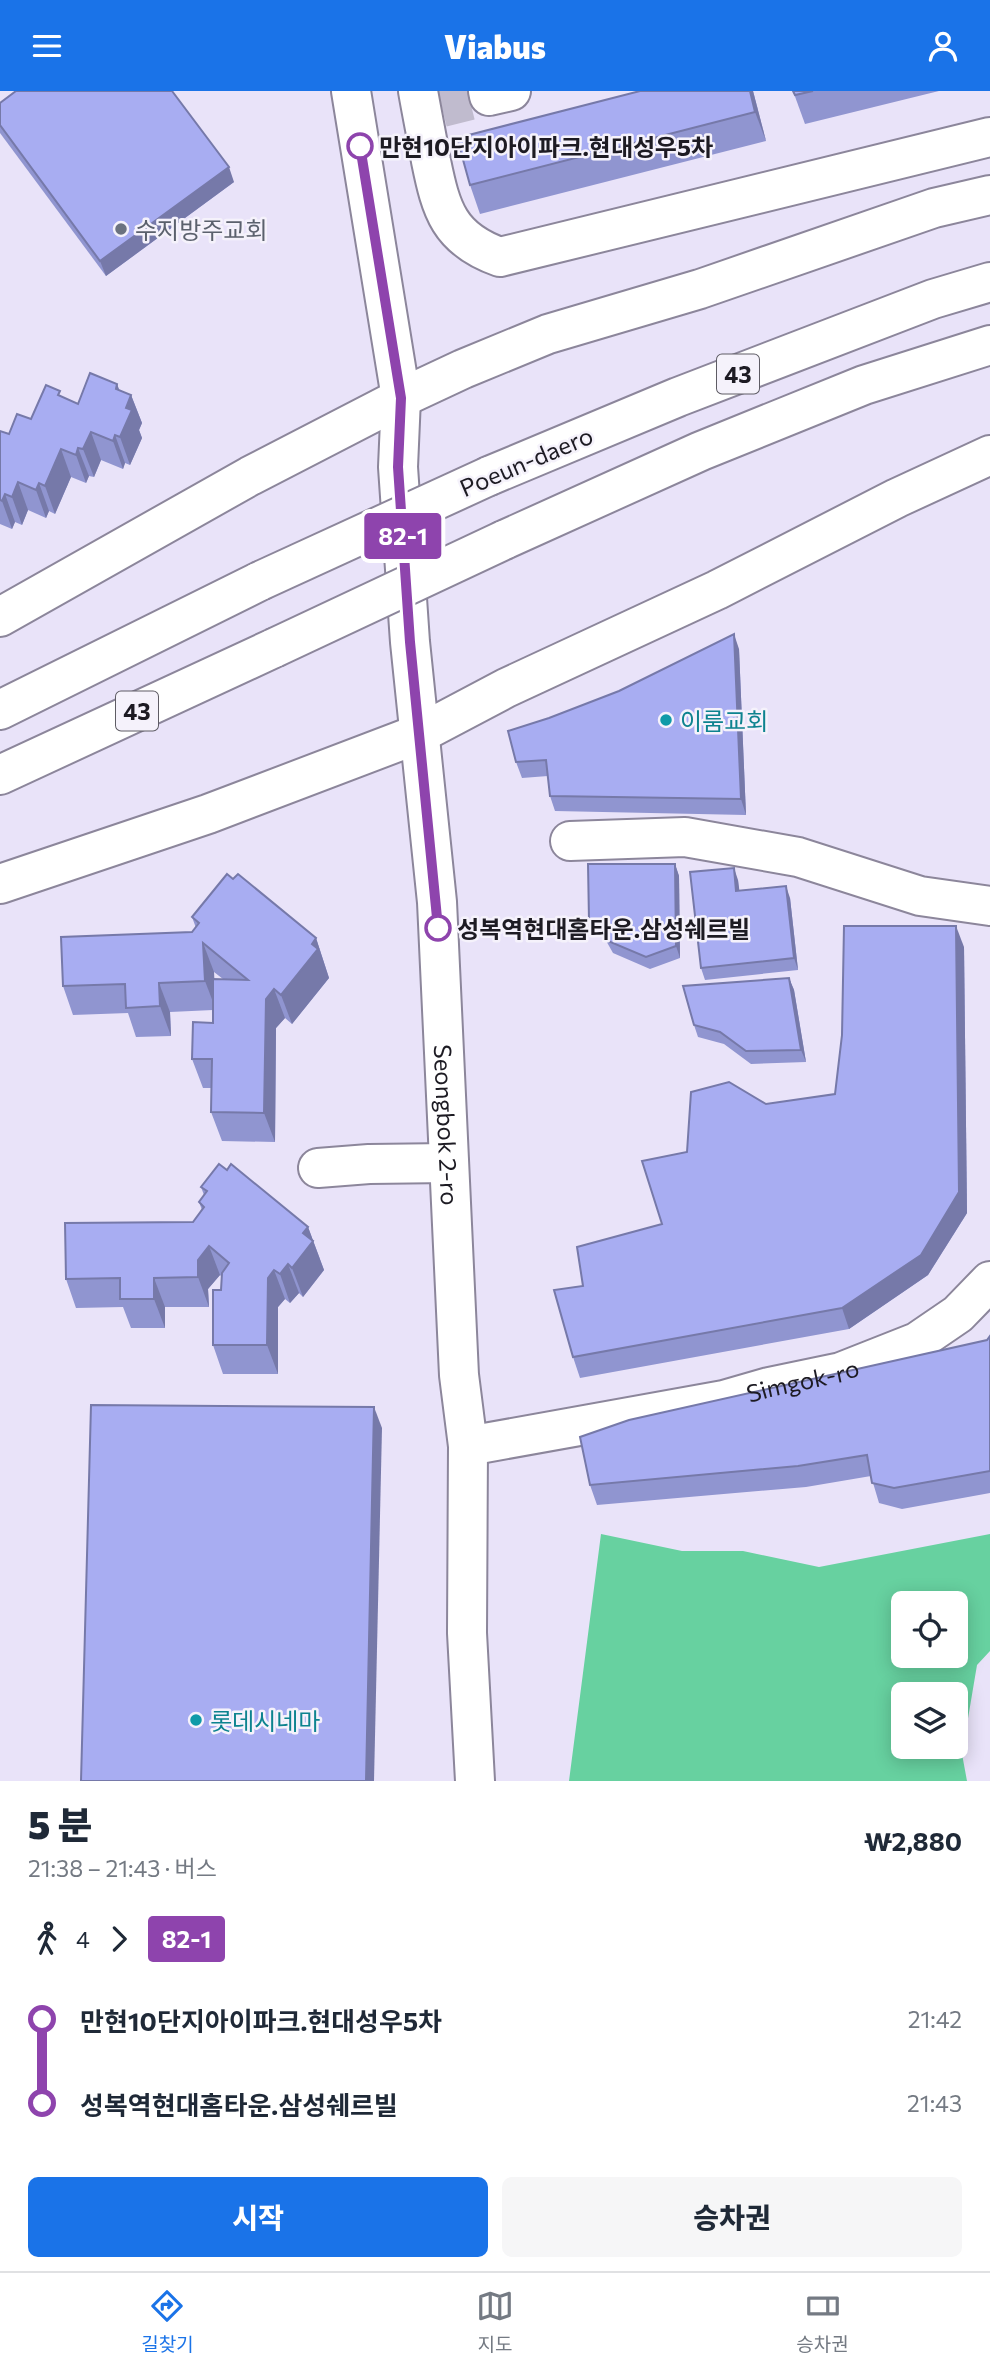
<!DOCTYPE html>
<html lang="ko">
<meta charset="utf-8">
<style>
body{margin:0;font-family:Commissioner,"Noto Sans KR",sans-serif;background:#f6f6f7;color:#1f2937;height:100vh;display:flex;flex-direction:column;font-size:26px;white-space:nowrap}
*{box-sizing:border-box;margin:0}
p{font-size:23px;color:#747a83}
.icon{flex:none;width:38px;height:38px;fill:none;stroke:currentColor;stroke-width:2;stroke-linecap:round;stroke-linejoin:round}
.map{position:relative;height:1690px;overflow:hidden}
.drawer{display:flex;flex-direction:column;background:#fff;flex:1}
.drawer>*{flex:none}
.badge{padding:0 14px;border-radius:5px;font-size:24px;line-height:46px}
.controls{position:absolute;left:891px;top:1500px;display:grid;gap:14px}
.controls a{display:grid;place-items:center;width:77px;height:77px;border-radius:10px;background:#fff;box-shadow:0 4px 18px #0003;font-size:35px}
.map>.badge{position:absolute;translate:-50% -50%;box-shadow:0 0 0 4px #fff}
.legs{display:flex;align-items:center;gap:10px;height:77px;padding:0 28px;font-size:23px}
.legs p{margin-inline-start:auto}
.head{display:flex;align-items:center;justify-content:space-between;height:119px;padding:0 28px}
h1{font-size:38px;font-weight:800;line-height:52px}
.cta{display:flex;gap:14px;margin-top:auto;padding:14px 28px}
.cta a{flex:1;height:80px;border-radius:10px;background:#1a73e8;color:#fff;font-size:28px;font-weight:800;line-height:80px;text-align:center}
.cta a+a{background:#f6f6f7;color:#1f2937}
ul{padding:0 28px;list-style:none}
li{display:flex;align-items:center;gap:24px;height:84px;font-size:26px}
li i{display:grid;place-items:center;width:10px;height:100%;margin:0 9px;background:currentColor}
li i::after{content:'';width:18px;height:18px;margin:-9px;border:5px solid;border-radius:50%;background:#fff}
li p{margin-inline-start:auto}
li:first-child i{background:linear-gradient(#0000 50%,currentColor 0)}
li:last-child i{background:linear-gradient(currentColor 50%,#0000 0)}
header{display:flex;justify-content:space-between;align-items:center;height:91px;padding:0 28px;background:#1a73e8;color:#fff;font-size:32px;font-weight:800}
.dock{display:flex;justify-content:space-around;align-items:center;height:98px;border-top:2px solid #e0e1e3;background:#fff;font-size:19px;color:#747a83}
.dock a{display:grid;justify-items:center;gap:4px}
.dock .on{color:#1a73e8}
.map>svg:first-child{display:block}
</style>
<header><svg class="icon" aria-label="menu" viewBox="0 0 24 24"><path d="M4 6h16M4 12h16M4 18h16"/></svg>Viabus<svg class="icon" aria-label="person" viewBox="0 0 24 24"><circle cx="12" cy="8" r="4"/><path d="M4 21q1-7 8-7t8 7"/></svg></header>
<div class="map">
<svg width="990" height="1690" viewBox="0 0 990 1690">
<rect width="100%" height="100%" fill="#e9e3f9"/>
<path fill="#67d1a0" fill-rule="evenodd" d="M 601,1443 L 682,1460 L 743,1460 L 819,1476 L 990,1443 L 990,1560 L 977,1574 L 962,1663 L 967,1690 L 569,1690 ZM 903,1512 L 956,1512 L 956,1564 L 903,1564 ZM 903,1603 L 956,1603 L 956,1656 L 903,1656 Z"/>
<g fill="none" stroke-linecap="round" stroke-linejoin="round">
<polyline stroke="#c0bbce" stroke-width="38" stroke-dasharray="38 19" stroke-linecap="butt" points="442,17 470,10"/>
<defs>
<g id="minor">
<path id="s1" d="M 351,0 L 401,307 L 398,376 L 410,551 L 437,811 L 459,1284 L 468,1355 L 467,1542 L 475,1690"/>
<path d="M 418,0 C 422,23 427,47 431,70 C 441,119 449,148 500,166 L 990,46"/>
<polyline points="488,0 489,5 511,0"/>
<polyline points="570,750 685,746 798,766 920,805 990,815"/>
<polyline points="318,1077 369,1073 449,1072"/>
<path id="s2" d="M 468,1355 L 724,1309 L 769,1296 L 841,1281 L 917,1251 L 958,1223 L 990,1190"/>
</g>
<g id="major">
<polyline points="489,385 678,306 933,208 990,191"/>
<polyline points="504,449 701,360 864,294 990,254"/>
<polyline points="0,526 250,385 401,307 463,278 548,243 700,198 934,117 990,104"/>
<polyline points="0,619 260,490"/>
<polyline points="0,684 274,557"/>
<polyline points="0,793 208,723 421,642 506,597 717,499 897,407 990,364"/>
</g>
</defs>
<use href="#minor" stroke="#8c869b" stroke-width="42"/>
<use href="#major" stroke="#8c869b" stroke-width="42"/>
<use href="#minor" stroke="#fff" stroke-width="38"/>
<use href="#major" stroke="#fff" stroke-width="38"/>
<defs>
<g id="major-bridge">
<polyline points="260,490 489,385"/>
<polyline points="274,557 504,449"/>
</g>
</defs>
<use href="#major-bridge" stroke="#8c869b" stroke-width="42" stroke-linecap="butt"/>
<use href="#major-bridge" stroke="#fff" stroke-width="38"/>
</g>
<g fill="#9095d0" fill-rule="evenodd">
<polygon points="640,0 753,0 766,50 480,123 470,94"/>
<polygon points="793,0 939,0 805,33"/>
<polygon points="0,12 234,91 106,185 0,42"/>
<polygon points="117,293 119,299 131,304 142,332 139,339 142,347 130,374 125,372 123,378 101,369 94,386 89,385 86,392 71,386 55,423 49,420 46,427 28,419 22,434 15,431 12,438 0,433 0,340 9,343 62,306 78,313"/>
<polygon points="739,558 746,724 555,720 550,705 548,685 522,687 516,671 549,627"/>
<polygon points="675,773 679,785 680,867 650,878 613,862 604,846 593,841 589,829"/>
<polygon points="738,789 739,800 790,807 798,879 705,889 701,877"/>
<path d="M 192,826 L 316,847 L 329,887 L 292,933 L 285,927 L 276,937 L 275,1051 L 222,1050 L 211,1021 L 211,997 L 203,997 L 192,968 L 213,932 L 213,919 L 170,921 L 171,945 L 136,946 L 128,922 L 73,924 L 63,895 L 192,841 L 196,837 ZM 214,881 L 223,888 L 214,888 Z"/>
<polygon points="964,856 967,1122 928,1184 849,1238 580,1287 573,1266 583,1195 662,1133 687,1061 766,1013 835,1003"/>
<polygon points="789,887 794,899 806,971 751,973 724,953 698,946 694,934"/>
<polygon points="227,1079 308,1136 324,1179 303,1206 299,1202 290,1212 285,1208 278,1216 278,1283 223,1283 213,1254 221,1199 222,1186 220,1184 208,1198 209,1216 165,1216 165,1237 131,1237 123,1216 76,1217 66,1188 193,1131 202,1119 199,1111 204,1104 201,1096"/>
<polygon points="990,1245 990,1402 902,1418 879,1412 871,1385 806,1396 597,1414 590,1394 987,1249"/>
</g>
<g fill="#7679a9">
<polygon points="750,0 753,0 766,50 755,21"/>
<polygon points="229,76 234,91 106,185 100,170"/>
<polygon points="117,293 126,317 131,304 142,332 139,339 142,347 130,374 120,346 116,298"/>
<polygon points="91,341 101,369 94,386 83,358"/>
<polygon points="115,344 125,372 123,378 113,350"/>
<polygon points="78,357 89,385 86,392 76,364"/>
<polygon points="61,358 71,386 55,423 45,395"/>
<polygon points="18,391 28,419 22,434 12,406"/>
<polygon points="39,392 49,420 46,427 36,399"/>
<polygon points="5,403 15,431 12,438 2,410"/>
<polygon points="734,543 739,558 746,724 741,708"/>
<polygon points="675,773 679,785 680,867 676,855"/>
<polygon points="734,777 738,789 741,812 736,800"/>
<polygon points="786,795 790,807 798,879 794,867"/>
<polygon points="956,835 964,856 967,1122 928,1184 849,1238 842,1217"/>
<polygon points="316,847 329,887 292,933 281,904"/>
<polygon points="203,852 214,881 216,919 205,890"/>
<polygon points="789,887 794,899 806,971 801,959"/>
<polygon points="159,892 170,921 171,945 160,915"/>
<polygon points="274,898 285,927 276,937 275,1051 264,1022 266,908"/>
<polygon points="308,1136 324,1179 303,1206 292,1177 303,1142"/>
<polygon points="209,1155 220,1184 208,1198 209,1216 198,1186 198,1169"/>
<polygon points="288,1173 299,1202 290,1212 280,1183"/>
<polygon points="274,1179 285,1208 278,1216 278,1283 267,1254 268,1187"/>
<polygon points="154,1187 165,1216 165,1237 154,1208"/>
<polygon points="374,1316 382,1337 374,1690 366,1690"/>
</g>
<g fill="#a8adf2" stroke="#7679a9" stroke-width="2">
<polygon points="16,0 172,0 229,76 100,170 0,34 0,12"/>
<polygon points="640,0 750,0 755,21 470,94 457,47"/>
<polygon points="793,0 813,0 795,4"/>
<polygon points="90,282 117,293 116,298 131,304 126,317 132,319 120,346 115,344 113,350 91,341 83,358 78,357 76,364 61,358 45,395 39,392 36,399 18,391 12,406 5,403 2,410 0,409 0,340 9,343 17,323 31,328 46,294 60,300 58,304 78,313"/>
<polygon points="734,543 741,708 550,705 546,669 516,671 508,640 549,627 619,600"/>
<polygon points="588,773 675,773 676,855 646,866 608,850 599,834 589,829"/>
<polygon points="734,777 736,800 786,795 794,867 701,877 690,781"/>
<polygon points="227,783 233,788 238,783 316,847 312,853 318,858 281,904 274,898 266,908 264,1022 211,1021 212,968 192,968 193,931 213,932 213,888 248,889 203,852 205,890 159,892 160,915 126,917 125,893 63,895 61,846 192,841 199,832 192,826"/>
<polygon points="844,835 956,835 959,1101 921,1164 842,1217 573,1266 554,1199 583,1195 577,1156 662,1133 642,1070 687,1061 691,1001 729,991 766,1013 835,1003 842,944"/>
<polygon points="789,887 801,959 746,960 720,941 694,934 683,895"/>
<polygon points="219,1073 227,1079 231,1073 308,1136 303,1142 313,1150 292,1177 288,1173 280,1183 274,1179 268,1187 267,1254 213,1254 213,1199 221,1199 222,1182 229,1172 209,1155 198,1169 198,1186 154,1187 154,1208 120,1208 120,1187 66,1188 65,1132 193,1131 204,1116 199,1111 207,1100 201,1096"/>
<polygon points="990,1245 990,1380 894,1397 872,1392 867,1364 798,1375 590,1394 580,1346 629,1329 987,1249"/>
<polygon points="91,1314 374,1316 366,1690 81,1690"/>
</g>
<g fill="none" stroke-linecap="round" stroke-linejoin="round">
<defs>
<polyline id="line-1" points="360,55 401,307 398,376 410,551 438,837"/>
</defs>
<use href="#line-1" stroke="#fff" stroke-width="16"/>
<use href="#line-1" stroke="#8e44ad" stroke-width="10"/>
</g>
<g fill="#fff" stroke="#8e44ad" stroke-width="3.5">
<circle cx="360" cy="55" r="12"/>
<circle cx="438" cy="837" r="12"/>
</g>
<circle fill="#6b7280" stroke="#f5f2fb" stroke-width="2.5" cx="121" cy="138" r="7"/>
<g fill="#0f9aa8" stroke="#f5f2fb" stroke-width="2.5">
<circle cx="666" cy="629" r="7"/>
<circle cx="196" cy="1629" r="7"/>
</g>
<g text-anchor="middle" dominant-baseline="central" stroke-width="5" stroke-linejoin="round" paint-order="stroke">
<g fill="#f5f2fb" stroke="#5e5c64" stroke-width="2">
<rect x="717" y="263.5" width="42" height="39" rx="5"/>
<rect x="116" y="600.5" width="42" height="39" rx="5"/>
</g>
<g font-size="23" font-weight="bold" fill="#1d1b23">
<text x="738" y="283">43</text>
<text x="137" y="620">43</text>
</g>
<g font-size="24" font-weight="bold" fill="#1d1b23" stroke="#f5f2fb" text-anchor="start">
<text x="379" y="55">만현10단지아이파크.현대성우5차</text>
<text x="457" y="837">성복역현대홈타운.삼성쉐르빌</text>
</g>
<g font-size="24" fill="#5b616d" stroke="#f5f2fb" text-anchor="start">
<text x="135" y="138">수지방주교회</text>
</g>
<g font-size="24" fill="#1d1b23" stroke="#f5f2fb">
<text transform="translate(526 370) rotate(-23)">Poeun-daero</text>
<text stroke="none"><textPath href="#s1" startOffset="1040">Seongbok 2-ro</textPath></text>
<text stroke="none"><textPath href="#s2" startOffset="341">Simgok-ro</textPath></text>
</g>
<g font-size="24" fill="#0d838f" stroke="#f5f2fb" text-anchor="start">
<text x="680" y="629">이룸교회</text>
<text x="210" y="1629">롯데시네마</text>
</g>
</g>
</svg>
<div class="controls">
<a><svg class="icon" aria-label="locate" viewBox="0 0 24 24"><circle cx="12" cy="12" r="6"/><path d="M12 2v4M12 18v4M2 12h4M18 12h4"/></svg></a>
<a><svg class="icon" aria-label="layers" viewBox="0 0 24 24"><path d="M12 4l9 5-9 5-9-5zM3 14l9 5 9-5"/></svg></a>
</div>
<b class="badge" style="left:403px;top:445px;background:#8e44ad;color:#fff">82-1</b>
</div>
<section class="drawer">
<div class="head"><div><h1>5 분</h1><p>21:38 – 21:43 · 버스</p></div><b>₩2,880</b></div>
<div class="legs"><svg class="icon" aria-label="walk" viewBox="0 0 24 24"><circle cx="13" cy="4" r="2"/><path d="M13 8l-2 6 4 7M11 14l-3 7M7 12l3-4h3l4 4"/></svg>4<svg class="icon" aria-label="forward" viewBox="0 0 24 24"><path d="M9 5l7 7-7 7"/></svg><b class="badge" style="background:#8e44ad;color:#fff">82-1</b></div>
<ul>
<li><i style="color:#8e44ad"></i><b>만현10단지아이파크.현대성우5차</b><p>21:42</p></li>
<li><i style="color:#8e44ad"></i><b>성복역현대홈타운.삼성쉐르빌</b><p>21:43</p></li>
</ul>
<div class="cta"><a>시작</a><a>승차권</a></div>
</section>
<nav class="dock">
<a class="on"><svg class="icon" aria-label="directions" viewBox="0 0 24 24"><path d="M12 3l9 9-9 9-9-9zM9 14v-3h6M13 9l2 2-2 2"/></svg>길찾기</a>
<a><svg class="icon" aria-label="map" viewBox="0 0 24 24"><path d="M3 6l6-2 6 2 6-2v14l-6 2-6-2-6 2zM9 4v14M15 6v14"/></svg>지도</a>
<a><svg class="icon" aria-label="tickets" viewBox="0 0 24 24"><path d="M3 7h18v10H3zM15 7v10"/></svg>승차권</a>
</nav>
